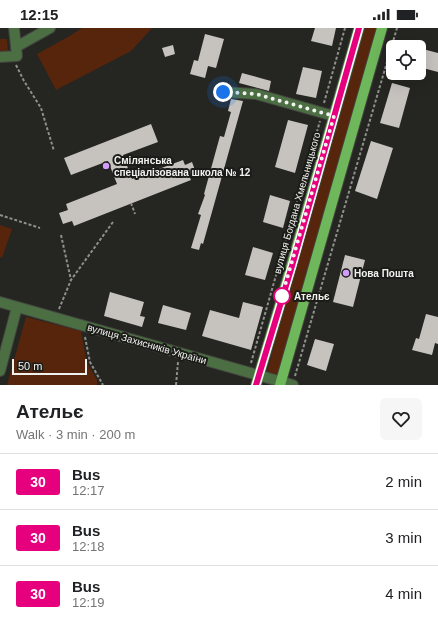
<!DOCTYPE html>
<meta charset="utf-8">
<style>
body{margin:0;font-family:Arial,sans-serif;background:#f6f6f6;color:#202124;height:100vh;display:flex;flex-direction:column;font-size:15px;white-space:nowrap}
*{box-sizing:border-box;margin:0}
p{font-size:13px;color:#757577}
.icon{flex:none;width:22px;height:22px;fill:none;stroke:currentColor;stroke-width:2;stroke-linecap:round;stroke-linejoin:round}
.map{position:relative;height:357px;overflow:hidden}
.details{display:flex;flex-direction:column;background:#fff;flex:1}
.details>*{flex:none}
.badge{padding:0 8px;border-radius:3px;font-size:14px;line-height:26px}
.buttons{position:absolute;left:386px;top:12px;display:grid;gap:8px}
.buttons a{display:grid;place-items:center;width:40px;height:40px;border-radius:6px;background:#fff;box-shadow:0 4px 16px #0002;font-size:20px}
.scale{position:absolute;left:12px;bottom:10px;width:75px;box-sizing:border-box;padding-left:4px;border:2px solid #f1f2ef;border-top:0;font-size:11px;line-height:14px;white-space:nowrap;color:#f1f2ef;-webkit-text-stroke:3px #1b1c18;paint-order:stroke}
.you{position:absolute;width:20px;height:20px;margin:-10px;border:3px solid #fff;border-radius:50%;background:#1a73e8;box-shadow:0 0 0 6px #1a73e833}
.map>.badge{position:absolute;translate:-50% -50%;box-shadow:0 0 0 2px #fff}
.round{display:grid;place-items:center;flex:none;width:42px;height:42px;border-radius:6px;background:#f6f6f6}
.headline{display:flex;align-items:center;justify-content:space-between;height:68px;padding:0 16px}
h1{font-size:19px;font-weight:700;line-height:30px}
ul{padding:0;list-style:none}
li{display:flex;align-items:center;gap:12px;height:56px;padding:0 16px;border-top:1px solid #e0e0e0}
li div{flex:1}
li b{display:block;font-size:15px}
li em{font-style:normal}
li .badge{min-width:44px;font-weight:700;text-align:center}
.status{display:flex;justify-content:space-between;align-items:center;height:28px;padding:0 20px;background:#fff;direction:ltr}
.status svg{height:11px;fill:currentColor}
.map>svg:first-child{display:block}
</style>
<div class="status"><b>12:15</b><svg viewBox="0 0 49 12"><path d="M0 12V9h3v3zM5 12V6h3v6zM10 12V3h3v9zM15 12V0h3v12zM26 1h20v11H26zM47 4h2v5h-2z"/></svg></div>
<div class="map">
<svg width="438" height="357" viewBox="0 0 438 357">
<rect width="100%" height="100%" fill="#252521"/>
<g fill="#57250b">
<polygon points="82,0 152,0 131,23 56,62 37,26 68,9"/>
<polygon points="359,0 379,0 280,348 267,344"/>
<polygon points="0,11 7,11 8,25 0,25"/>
<polygon points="0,197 12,201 2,230 0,229"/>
<polygon points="26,289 81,303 87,335 97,352 97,357 7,357"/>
</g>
<g fill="#c6c3bf">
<polygon points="315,0 336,0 332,18 311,13"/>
<polygon points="205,6 224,11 216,40 208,38 205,50 190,46 194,32 198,33"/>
<polygon points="173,17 175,26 165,29 162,20"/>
<polygon points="419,20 438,25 438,44 419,39"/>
<polygon points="303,39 322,43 316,70 296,66"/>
<polygon points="242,45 271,53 269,63 239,55"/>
<polygon points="392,55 410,60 399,100 380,95"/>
<polygon points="231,71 243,73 203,216 201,215 199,222 191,220 201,187 198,186 205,167 204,166 220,108 224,109 231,84 228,83"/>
<polygon points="288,92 308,97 295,145 275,139"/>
<polygon points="151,96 158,114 123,127 132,151 183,132 185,137 192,134 196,145 189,148 191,152 74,198 72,193 63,196 59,185 68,182 66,176 117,156 108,133 71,147 64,130"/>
<polygon points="371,113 393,120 377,171 355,163"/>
<polygon points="270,167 290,173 283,200 263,194"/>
<polygon points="253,219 273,225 265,252 245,247"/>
<polygon points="345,227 365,232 353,279 333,274"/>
<polygon points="110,264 144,274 140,288 145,289 142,299 104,288"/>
<polygon points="243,274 263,279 251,322 202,308 210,282 239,290"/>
<polygon points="163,277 191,285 186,302 158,295"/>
<polygon points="426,286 438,289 438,316 435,315 432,327 412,322 416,310 419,311"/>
<polygon points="315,311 334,316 326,343 307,337"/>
</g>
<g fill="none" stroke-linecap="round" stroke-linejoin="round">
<defs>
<g id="minor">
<polyline points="16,19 50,0"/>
<polyline points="0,29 17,28 14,0"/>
<polyline points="223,64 256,66 334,88"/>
<polyline points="0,274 293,357"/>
<polyline points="0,343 17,279"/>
</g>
<g id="major">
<polyline points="256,357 287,253 359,0"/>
<polyline points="280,357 382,0"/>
</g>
</defs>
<use href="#minor" stroke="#42423e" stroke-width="12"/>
<use href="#major" stroke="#42423e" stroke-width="12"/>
<g stroke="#8f908c" stroke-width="2" stroke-dasharray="3 2" stroke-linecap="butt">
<polyline points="16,37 24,53 41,80 54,123"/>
<polyline points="324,75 345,0"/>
<polyline points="131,175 135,186"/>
<polyline points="0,187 40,200"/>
<polyline points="61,207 71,252"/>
<polyline points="59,281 71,252 113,194"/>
<polyline points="85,309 90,334 103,357"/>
<polyline points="251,335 320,93"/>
<polyline points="295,348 397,0"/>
<polyline points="176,357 178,334"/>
</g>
<use href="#minor" stroke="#4b6e43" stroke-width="10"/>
<use href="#major" stroke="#6eb75b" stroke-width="10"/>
</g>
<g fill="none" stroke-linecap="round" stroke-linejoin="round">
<defs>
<polyline id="line" points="256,357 292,238 359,0"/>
</defs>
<use href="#line" stroke="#fff" stroke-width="9"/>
<use href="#line" stroke="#e6007e" stroke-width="6"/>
<polyline stroke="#f1f2ef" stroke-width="4" stroke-dasharray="0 7.2" points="223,64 256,66 334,88 282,268"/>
</g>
<g fill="#d39cfc" stroke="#1b1c18" stroke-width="1.5">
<circle cx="106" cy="138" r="4"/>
<circle cx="346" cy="245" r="4"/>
</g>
<circle fill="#fff" stroke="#e6007e" stroke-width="2" cx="282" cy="268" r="8"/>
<g text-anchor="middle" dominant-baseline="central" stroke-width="4" stroke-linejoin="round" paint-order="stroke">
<g font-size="10" font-weight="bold" fill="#f1f2ef" stroke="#1b1c18" text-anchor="start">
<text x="114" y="132">Смілянська<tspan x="114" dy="12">спеціалізована школа № 12</tspan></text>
<text x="354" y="245">Нова Пошта</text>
</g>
<g font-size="10" fill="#f1f2ef" stroke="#1b1c18">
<text transform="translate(297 175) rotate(-74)">вулиця Богдана Хмельницького</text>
<text transform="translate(147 316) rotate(16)">вулиця Захисників України</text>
</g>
<g font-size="10" font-weight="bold" fill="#f1f2ef" stroke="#1b1c18" text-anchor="start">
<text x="294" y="268">Ательє</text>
</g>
</g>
</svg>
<div class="buttons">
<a><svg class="icon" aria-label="locate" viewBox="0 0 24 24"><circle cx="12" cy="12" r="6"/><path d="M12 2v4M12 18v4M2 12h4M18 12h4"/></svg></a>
</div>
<div class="scale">50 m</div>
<div class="you" style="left:223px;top:64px"></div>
</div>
<section class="details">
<div class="headline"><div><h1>Ательє</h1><p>Walk · 3 min · 200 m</p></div><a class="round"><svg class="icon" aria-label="heart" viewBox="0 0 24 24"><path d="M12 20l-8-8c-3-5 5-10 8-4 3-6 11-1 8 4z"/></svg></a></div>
<ul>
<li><span class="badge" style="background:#e6007e;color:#fff">30</span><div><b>Bus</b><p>12:17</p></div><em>2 min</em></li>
<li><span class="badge" style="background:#e6007e;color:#fff">30</span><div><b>Bus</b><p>12:18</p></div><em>3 min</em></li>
<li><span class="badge" style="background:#e6007e;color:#fff">30</span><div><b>Bus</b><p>12:19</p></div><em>4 min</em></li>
</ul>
</section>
